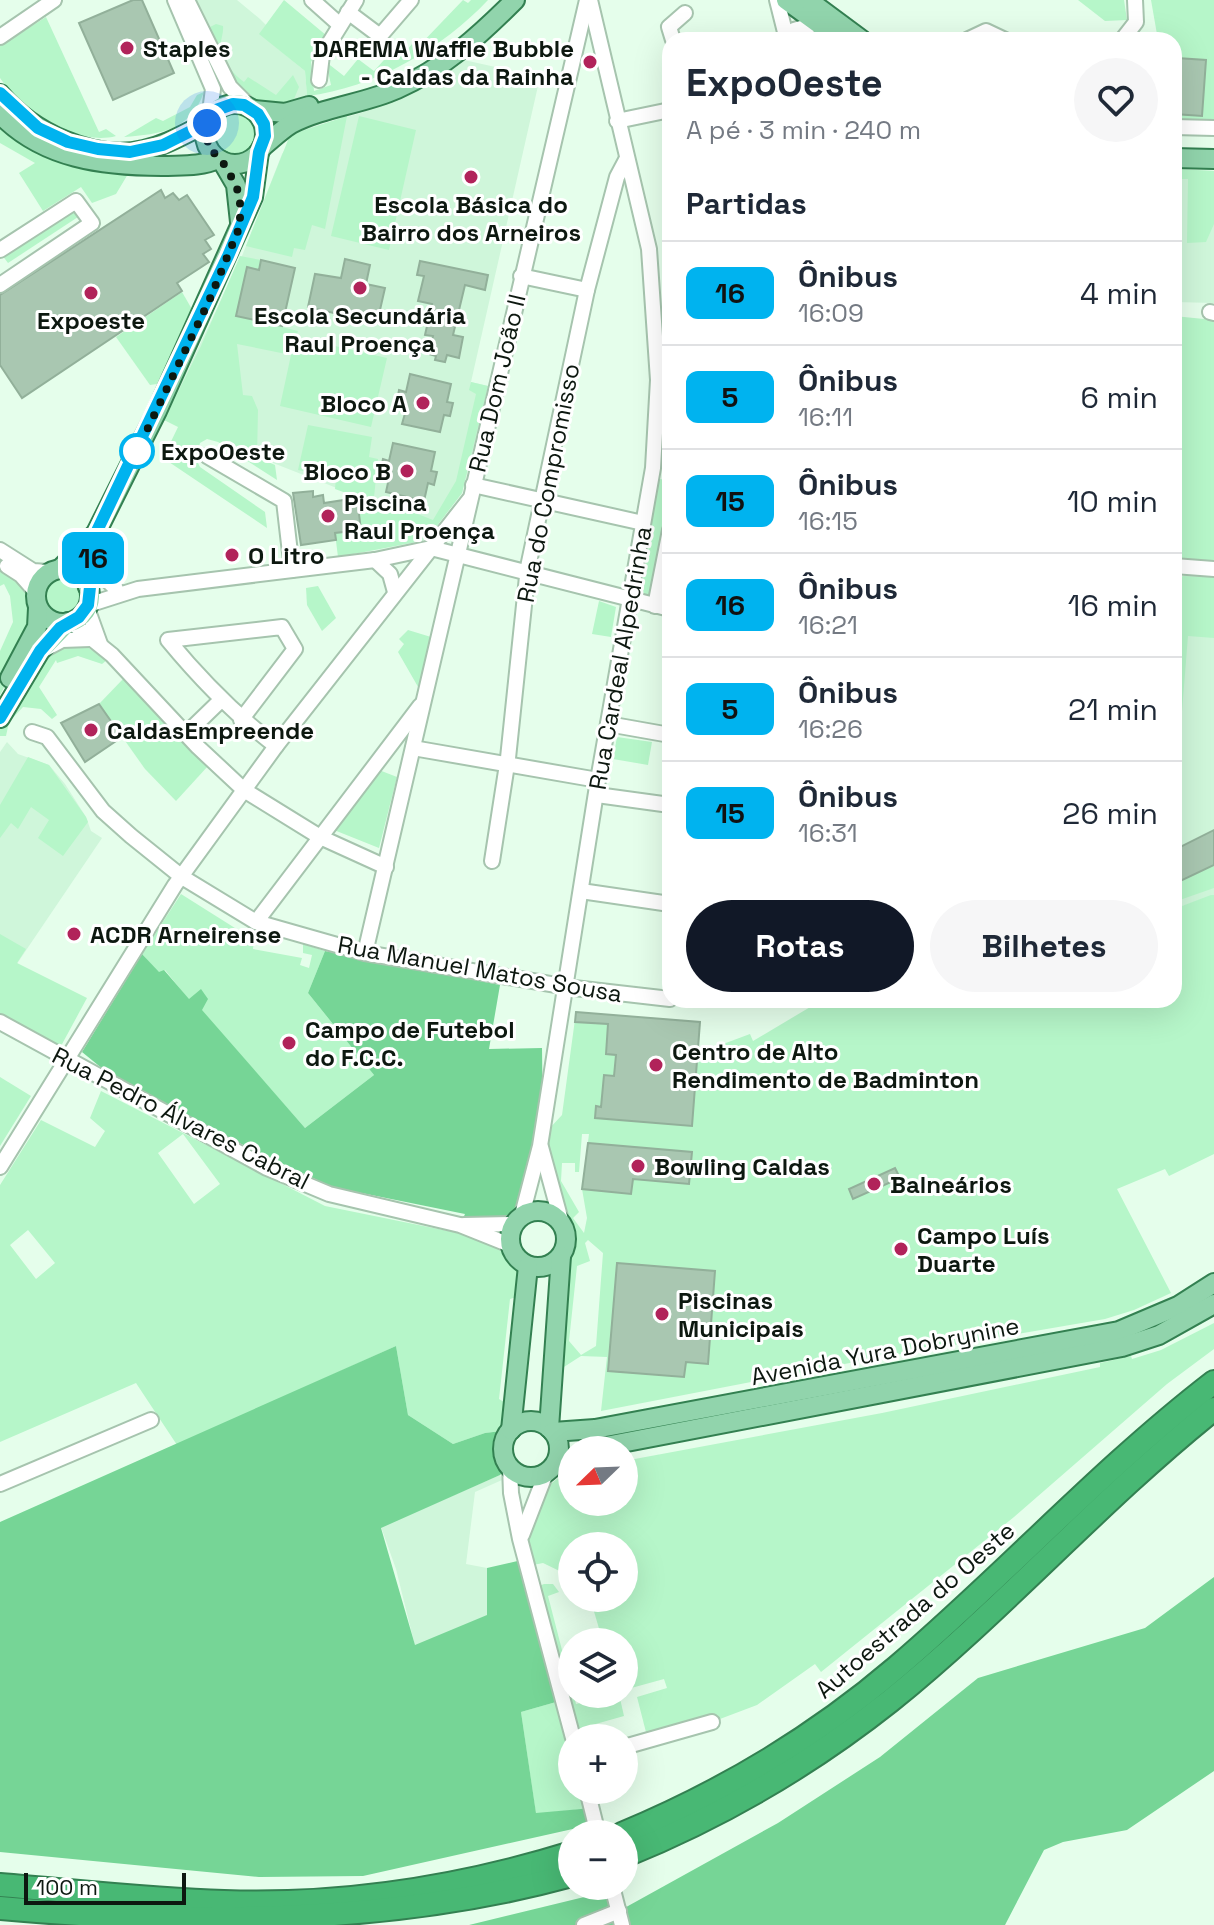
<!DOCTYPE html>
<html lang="pt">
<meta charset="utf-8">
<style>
body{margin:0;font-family:"Space Grotesk",sans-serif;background:#f6f6f7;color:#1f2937;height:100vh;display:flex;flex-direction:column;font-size:30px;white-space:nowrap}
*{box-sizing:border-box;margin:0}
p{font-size:26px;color:#747a83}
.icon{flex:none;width:44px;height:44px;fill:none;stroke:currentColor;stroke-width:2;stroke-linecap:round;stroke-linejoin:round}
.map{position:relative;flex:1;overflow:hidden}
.sheet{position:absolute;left:662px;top:32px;width:520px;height:976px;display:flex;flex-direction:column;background:#fff;border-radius:24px;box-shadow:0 8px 32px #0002}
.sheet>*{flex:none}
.badge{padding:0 16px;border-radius:12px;font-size:28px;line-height:52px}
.needle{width:52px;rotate:247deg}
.fabs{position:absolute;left:558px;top:1436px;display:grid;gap:16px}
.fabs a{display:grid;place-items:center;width:80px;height:80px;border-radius:50%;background:#fff;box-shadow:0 8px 32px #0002;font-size:40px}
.scale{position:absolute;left:24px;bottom:20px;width:162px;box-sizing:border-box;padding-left:8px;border:4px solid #0d1810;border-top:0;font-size:22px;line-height:28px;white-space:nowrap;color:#0d1810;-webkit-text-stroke:6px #fff;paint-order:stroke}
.you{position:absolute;width:40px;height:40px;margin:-20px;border:6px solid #fff;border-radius:50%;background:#1a73e8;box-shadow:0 0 0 12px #1a73e833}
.map>.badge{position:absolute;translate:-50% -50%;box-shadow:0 0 0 4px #fff}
h2{padding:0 24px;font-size:30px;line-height:72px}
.round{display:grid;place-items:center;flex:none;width:84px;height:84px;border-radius:42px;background:#f6f6f7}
.overview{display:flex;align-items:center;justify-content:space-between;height:136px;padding:0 24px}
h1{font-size:38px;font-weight:700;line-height:60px}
.button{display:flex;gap:16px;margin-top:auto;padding:16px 24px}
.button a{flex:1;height:92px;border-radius:48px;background:#111827;color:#fff;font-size:32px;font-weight:700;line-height:92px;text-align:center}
.button a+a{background:#f6f6f7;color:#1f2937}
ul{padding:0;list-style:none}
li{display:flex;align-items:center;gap:24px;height:104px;padding:0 24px;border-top:2px solid #e0e1e3}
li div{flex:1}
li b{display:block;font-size:30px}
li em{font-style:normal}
li .badge{min-width:88px;font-weight:700;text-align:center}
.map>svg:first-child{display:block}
</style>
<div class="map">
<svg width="1214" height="1925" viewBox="0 0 1214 1925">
<rect width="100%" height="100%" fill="#e5feeb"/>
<g fill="#cff6da">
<polygon points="196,0 237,0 260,19 266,25 260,34 305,71 307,96 287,103 260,101 238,87"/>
<polygon points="464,60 540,77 471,382 488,386 481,419 462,493 436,527 164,420 242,256 282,154 298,131 361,113 398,97"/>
<polygon points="1177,169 1214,171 1214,303 1175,302"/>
<polygon points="1183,576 1214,577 1214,895 1174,909 1174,582"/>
<polygon points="7,742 18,754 49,765 65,784 86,817 91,831 102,838 12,971 0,964 0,752"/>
<polygon points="500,1475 502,1480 475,1492 466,1564 487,1568 488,1615 415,1646 396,1569 381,1527"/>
</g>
<g fill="#b6f6c9" fill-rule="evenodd">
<path d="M 284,0 L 327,36 L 311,62 L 314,91 L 331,85 L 326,62 L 344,76 L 358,59 L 374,71 L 393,50 L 401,57 L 412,44 L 417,48 L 463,0 L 468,3 L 471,0 L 488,0 C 443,48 374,88 307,96 L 305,71 L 259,34 Z"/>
<polygon points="1078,0 1124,0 1127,20 1105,21"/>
<polygon points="1151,0 1214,0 1214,128 1174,127 1174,40 1158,40"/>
<path d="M 46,17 L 99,132 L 106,129 L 116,136 C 76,147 21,110 0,78 L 0,46 Z"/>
<path d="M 216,24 L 223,26 C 224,33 220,40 221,47 C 223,62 233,74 244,82 L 248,77 L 276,95 L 293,75 L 299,87 L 294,99 C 272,113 240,95 228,75 C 220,60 216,43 210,27 Z"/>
<path d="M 204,92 C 190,131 161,134 124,137 L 156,118 L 163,121 L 190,107 L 197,95 Z"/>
<circle cx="235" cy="134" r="21"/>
<polygon points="347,116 325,229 312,225 305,250 294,248 292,257 246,246 290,135"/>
<polygon points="359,116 416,130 389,250 331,236"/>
<path d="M 0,128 C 37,161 79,172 128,174 L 116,194 L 92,203 L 81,187 L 43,211 L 19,173 L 35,163 L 0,143 Z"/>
<polygon points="1174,158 1177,158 1177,169 1214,171 1214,224 1206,242 1187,243 1188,179 1177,179 1174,313"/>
<polygon points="72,209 78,217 8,263 2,255"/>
<polygon points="240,256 261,260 259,270 247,267 237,316 298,331 296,337 387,358 371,427 280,406 291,355 237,344 243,395 252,396 258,410 257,457 275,465 277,480 218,442 207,439 200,443 196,459 200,467 265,512 267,528 163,458 178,427 164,420 201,346"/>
<polygon points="182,292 193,311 157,384 150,385 116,337"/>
<polygon points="1174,316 1214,320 1214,569 1174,566"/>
<polygon points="471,382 488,386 462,493 436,527 422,541 338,557 335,533 361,529 357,497 335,489 336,478 298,470 308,425 372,437 369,457 378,459 374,497 433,520 456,481 476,394 469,390"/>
<polygon points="659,479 670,480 670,498 653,602 639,602"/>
<path d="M 0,561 C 14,570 39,588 38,608 C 36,636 13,671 0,695 L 0,651 L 13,622 L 10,596 L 4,584 L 0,586 Z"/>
<circle cx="63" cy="596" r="20"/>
<polygon points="1183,576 1214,577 1214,638 1188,636 1174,812 1174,582"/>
<polygon points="318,586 336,618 322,631 307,605 306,588"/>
<polygon points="599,601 616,607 611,637 592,634"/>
<polygon points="408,630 431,637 421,692 398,652 404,644 399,639"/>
<polygon points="70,644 84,645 107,660 102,664 78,656 57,663 56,660 39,687 57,715 52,719 41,709 23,707 9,722 6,736 0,736 0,729 44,658"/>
<polygon points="124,678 208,766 176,801 145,769 99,704"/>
<polygon points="617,737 652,742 648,765 613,759"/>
<polygon points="28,757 49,765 86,817 88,822 63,856 38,838 49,820 31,807 18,829 11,823 0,838 0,805"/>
<polygon points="379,770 397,777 379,848 334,830"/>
<polygon points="1214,865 1214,888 1174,902 1174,884"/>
<polygon points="181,894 254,940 253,949 302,958 300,965 309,968 312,955 303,953 303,944 325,951 308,993 374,1075 305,1128 201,1010 201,990 189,1000 165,970 159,973 142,954"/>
<path d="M 1211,895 L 1214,895 L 1214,1154 L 1169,1176 L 1165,1169 L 1117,1189 L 1171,1293 L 1134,1310 L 1105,1319 L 860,1361 L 601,1411 L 607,1357 L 581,1356 L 553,1374 L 566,1240 L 543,1130 L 548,1130 L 562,1115 L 576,1012 L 700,1022 L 699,1046 L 715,1047 L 750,1034 L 753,1041 L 822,1000 L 952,1000 L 954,1006 L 968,1000 L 1174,1000 L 1174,909 ZM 582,1134 L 589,1134 L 582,1189 L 587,1218 L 584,1233 L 573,1218 L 579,1212 L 561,1181 L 562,1163 L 575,1163 L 575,1172 L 579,1172 ZM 588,1240 L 603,1253 L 596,1346 L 581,1355 L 569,1341 L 577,1266 L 590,1261 L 585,1243 Z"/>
<polygon points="0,934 26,949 17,963 87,998 61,1046 0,1016"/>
<polygon points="0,1077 31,1096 0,1146"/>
<path d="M 101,1091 L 325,1206 L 458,1233 L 460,1225 L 511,1249 L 519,1261 L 528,1266 L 523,1295 L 510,1299 L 499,1399 L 512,1407 L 511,1430 L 485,1433 L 453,1444 L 408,1415 L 396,1346 L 177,1445 L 136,1383 L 0,1442 L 0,1185 L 41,1120 L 95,1147 L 105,1131 L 90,1118 ZM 183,1134 L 220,1184 L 194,1204 L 158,1153 ZM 28,1230 L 55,1263 L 36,1279 L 10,1245 Z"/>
<polygon points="1214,1323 1214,1349 1167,1384 1014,1517 821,1672 815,1664 757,1705 712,1722 648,1740 637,1697 667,1688 664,1679 624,1690 624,1642 603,1642 590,1598 624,1598 624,1546 572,1546 572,1577 543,1563 528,1566 520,1539 548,1486 572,1467 572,1502 624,1502 624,1461 882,1413 1100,1367 1100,1363 1131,1356 1132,1359 1161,1350"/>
<polygon points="544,1584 553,1584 559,1592 548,1596 576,1704 619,1694 624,1716 571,1731 572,1790 587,1790 592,1808 536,1814 521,1712 563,1700 534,1588"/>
</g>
<g fill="#76d596">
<polygon points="325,951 500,985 489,1049 542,1048 543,1130 514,1224 460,1225 465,1214 332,1187 186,1118 109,1074 82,1052 142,954 159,972 164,970 189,999 201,989 208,999 202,1010 305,1128 374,1075 308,993"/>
<polygon points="396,1346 408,1415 453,1444 485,1433 511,1430 504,1448 510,1466 500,1475 381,1528 415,1645 487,1615 487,1568 526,1559 563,1700 521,1712 536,1813 592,1808 595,1824 363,1876 259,1877 0,1852 0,1522"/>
<polygon points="1214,1577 1214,1771 1127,1830 1063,1842 1044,1850 1005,1925 469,1925 613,1890 619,1911 778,1823 880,1757 978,1678 1145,1628"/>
</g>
<g fill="#a9c7b1" stroke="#92b09a" stroke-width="2">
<polygon points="133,0 142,0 174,73 113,100 79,23"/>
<polygon points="1177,58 1206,60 1202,116 1174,114"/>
<polygon points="161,190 165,198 173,193 179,200 187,195 214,235 205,240 211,249 203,254 209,262 177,283 182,291 22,398 0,365 0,295"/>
<polygon points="345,259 370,265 366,284 385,288 377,323 308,307 315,274 341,278"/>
<polygon points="261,260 295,268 282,326 236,316 247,267 259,270"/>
<polygon points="420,261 488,275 485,290 465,285 453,335 463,337 459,358 447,355 445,362 435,360 436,356 429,354 433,336 425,335 432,304 418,301 424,276 417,275"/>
<polygon points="410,374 451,384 447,402 453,403 450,416 444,415 440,432 402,424 406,410 396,407 399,390 406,392"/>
<polygon points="393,443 435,452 431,471 437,472 434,485 428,483 424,501 386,492 389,478 379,476 383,459 389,461"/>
<polygon points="313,491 313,497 323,495 324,503 357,498 361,530 335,533 336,540 301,545 293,493"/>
<polygon points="99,704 122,737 85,762 61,723"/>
<polygon points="1214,830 1214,865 1174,884 1174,850"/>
<polygon points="576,1012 700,1022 692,1126 595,1118 596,1106 601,1107 604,1075 614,1076 616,1055 606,1054 608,1024 575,1022"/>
<polygon points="588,1143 692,1152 689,1184 633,1179 631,1194 582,1189"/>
<polygon points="895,1168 900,1178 853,1199 849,1189"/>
<polygon points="617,1263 715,1271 708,1364 686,1362 684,1377 608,1371"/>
</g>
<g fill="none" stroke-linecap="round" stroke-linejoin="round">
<defs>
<g id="minor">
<polyline points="175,0 213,89 209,119"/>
<polyline points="187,0 230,87 250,107"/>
<polyline points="312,0 340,25"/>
<polyline points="777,0 787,40"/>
<polyline points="348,12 380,36 411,0"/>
<polyline points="0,37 54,0"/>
<polyline points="787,37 794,30 819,23"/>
<polyline points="673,40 669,27 685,13"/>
<polyline points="967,40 986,31 1005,40"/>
<polyline points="1122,40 1136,22 1135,0"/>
<polyline points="319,80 322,55 356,0"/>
<polyline points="617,121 670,110"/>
<polyline points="1174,127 1214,128"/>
<polyline points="0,250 76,201 92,223 0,285"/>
<polyline points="521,276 587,290"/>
<polyline points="1210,312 1214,313"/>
<polyline points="207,456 284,501 292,570"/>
<polyline points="473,485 643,523"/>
<polyline points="0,550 33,571 48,572"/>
<polyline points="94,555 104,577 116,589"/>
<polyline points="375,560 390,574 395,592"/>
<polyline points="7,566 21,575 36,592"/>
<polyline points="1174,566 1214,569"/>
<polyline points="88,605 138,589 375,560 431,548 670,609"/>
<polyline points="655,606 670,530"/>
<polyline points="87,608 100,644"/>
<polyline points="71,622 112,655 198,747 244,790 320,837 386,867"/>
<polyline points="47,648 62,640 90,639"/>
<path d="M 241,720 L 295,649 L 282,627 L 168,640 C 201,680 234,714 276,746"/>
<polyline points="608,724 670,735"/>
<polyline points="32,732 47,737 103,811 131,836 182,877 256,922 365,953 574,988 670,999"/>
<polyline points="186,734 220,701"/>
<polyline points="413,748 598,780"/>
<polyline points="597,795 670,805"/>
<polyline points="492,861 508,758 528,567 587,290 617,177 626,160"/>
<polyline points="581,891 670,904"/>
<polyline points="256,922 420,706"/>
<polyline points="365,953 587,0"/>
<polyline points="0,1022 267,1168 329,1194 460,1225 510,1245"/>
<polyline points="541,1147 562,1224"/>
<polyline points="0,1167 175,885 276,746 469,500"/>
<polyline points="522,1215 540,1146 598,780 653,468 658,380 649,249 590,0"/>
<polyline points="464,1225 514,1224"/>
<polyline points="510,1466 511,1493 520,1539 573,1738"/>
<polyline points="0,1484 151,1420"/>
<polyline points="522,1535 546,1473"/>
<polyline points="624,1747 712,1722"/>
<polyline points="587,1790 598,1834"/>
<polyline points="612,1886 622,1925"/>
<polyline points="584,1925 619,1911"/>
</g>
<g id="major">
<polyline points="786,0 841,40"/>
<polyline points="808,0 862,40"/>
<path d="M 0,94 C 32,132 93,162 144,150 C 167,145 186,133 207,123"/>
<circle cx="235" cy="134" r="30"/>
<polyline points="254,110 285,113 309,106"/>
<path d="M 0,114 C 43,159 104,166 162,166 C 181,165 200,167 218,159"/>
<path d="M 262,147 C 271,140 281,130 291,124 C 324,107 363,104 397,89 C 444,68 479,36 515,0"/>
<polyline points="1174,158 1214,159"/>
<polyline points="222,161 236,185 240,222"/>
<polyline points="61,568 96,533 157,411 253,197 259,152"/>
<circle cx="63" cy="596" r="27"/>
<polyline points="88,587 96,533"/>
<polyline points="10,678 37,627 38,608"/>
<polyline points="0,718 40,651 68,622"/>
<circle cx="538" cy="1239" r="28"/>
<circle cx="531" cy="1449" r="28"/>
<polyline points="549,1428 561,1256"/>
<polyline points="511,1430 528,1266"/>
<polyline points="553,1432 595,1429 1119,1331 1178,1306 1214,1283"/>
<polyline points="585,1450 1122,1347 1159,1335 1214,1304"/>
</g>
<g id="highway">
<path d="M 622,1834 C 723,1792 814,1738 897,1667 C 1005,1575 1101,1469 1214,1382"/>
<path d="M 624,1856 C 720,1817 808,1766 890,1701 C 1003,1610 1100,1500 1214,1409"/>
<path d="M 0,1885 C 75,1891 150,1900 224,1902 C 343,1906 459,1888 572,1853"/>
<path d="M 0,1908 C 189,1925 389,1925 572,1875"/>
</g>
</defs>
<use href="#minor" stroke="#a6c4ae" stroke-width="18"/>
<use href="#major" stroke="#338051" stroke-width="22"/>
<use href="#highway" stroke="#338051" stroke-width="26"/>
<use href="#minor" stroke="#fff" stroke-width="14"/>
<use href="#major" stroke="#91d4ac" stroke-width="18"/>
<use href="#highway" stroke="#48b874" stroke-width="22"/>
</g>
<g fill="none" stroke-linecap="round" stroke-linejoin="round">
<defs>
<polyline id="line" points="0,93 38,128 68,142 98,149 130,152 163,145 207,123 216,110 233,104 244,105 258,114 264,124 265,136 259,152 253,197 228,256 96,533 88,605 79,617 60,628 40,651 0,718"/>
</defs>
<use href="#line" stroke="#fff" stroke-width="18"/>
<use href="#line" stroke="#00b3ef" stroke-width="12"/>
<polyline stroke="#0d1810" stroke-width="8" stroke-dasharray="0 14.4" points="137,451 133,459 209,301 240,226 240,199 236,185 222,161 208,147 207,123"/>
</g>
<g fill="#b1235a" stroke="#fff" stroke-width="3">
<circle cx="127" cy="48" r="8"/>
<circle cx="590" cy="62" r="8"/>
<circle cx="471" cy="177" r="8"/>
<circle cx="360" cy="288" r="8"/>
<circle cx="91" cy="293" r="8"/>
<circle cx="423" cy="403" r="8"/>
<circle cx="407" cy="471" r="8"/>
<circle cx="328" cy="516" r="8"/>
<circle cx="232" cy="555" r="8"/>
<circle cx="91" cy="730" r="8"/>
<circle cx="74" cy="934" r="8"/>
<circle cx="289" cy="1043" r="8"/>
<circle cx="656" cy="1065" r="8"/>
<circle cx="638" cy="1166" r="8"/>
<circle cx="874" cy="1184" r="8"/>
<circle cx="901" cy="1249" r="8"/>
<circle cx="662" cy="1314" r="8"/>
</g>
<circle fill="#fff" stroke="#00b3ef" stroke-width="4" cx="137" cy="451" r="16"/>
<g text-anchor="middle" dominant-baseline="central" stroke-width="6" stroke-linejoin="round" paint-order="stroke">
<g font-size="24" font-weight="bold" fill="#0d1810" stroke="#fff" text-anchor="start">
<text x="143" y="48">Staples</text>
<text x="574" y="48" text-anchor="end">DAREMA Waffle Bubble<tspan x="574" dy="28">- Caldas da Rainha</tspan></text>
<text x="471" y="204" text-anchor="middle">Escola Básica do<tspan x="471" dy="28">Bairro dos Arneiros</tspan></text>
<text x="360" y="315" text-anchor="middle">Escola Secundária<tspan x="360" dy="28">Raul Proença</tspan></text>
<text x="91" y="320" text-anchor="middle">Expoeste</text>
<text x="407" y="403" text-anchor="end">Bloco A</text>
<text x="391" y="471" text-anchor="end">Bloco B</text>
<text x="344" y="502">Piscina<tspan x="344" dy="28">Raul Proença</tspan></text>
<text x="248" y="555">O Litro</text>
<text x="107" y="730">CaldasEmpreende</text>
<text x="90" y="934">ACDR Arneirense</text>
<text x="305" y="1029">Campo de Futebol<tspan x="305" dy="28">do F.C.C.</tspan></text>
<text x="672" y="1051">Centro de Alto<tspan x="672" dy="28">Rendimento de Badminton</tspan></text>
<text x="654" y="1166">Bowling Caldas</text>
<text x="890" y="1184">Balneários</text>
<text x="917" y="1235">Campo Luís<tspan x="917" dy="28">Duarte</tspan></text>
<text x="678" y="1300">Piscinas<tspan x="678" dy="28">Municipais</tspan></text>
</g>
<g font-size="24" fill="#0d1810" stroke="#fff">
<text transform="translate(497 383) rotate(-77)">Rua Dom João II</text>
<text transform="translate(548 483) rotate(-79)">Rua do Compromisso</text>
<text transform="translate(620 658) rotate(-80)">Rua Cardeal Alpedrinha</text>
<text transform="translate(480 969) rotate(10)">Rua Manuel Matos Sousa</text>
<text transform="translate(181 1118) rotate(27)">Rua Pedro Álvares Cabral</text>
<text transform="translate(885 1351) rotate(-11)">Avenida Yura Dobrynine</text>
<text transform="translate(915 1610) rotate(-41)">Autoestrada do Oeste</text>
</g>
<g font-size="24" font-weight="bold" fill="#0d1810" stroke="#fff" text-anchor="start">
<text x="161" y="451">ExpoOeste</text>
</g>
</g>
</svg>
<div class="fabs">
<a><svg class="needle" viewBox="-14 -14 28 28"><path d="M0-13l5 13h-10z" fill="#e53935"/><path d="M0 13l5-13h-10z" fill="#747a83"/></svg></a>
<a><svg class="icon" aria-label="locate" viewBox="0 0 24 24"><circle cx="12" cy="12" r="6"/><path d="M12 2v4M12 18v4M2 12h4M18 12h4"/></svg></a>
<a><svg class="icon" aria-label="layers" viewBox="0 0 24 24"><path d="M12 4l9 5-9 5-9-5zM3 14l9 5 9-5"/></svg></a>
<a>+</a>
<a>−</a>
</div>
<div class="scale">100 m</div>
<div class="you" style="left:207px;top:123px"></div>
<b class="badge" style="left:93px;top:558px;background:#00b3ef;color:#111">16</b>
<section class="sheet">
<div class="overview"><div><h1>ExpoOeste</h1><p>A pé · 3 min · 240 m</p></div><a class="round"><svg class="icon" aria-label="heart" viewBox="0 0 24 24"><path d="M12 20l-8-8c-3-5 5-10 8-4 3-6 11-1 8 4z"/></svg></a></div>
<h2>Partidas</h2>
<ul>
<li><span class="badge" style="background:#00b3ef;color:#111">16</span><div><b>Ônibus</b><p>16:09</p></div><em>4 min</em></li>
<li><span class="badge" style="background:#00b3ef;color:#111">5</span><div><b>Ônibus</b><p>16:11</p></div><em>6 min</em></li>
<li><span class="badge" style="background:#00b3ef;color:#111">15</span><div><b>Ônibus</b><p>16:15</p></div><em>10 min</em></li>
<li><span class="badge" style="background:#00b3ef;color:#111">16</span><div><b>Ônibus</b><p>16:21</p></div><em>16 min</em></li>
<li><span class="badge" style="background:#00b3ef;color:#111">5</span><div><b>Ônibus</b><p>16:26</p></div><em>21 min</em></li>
<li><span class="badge" style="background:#00b3ef;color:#111">15</span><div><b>Ônibus</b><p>16:31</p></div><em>26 min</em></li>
</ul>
<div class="button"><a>Rotas</a><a>Bilhetes</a></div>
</section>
</div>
